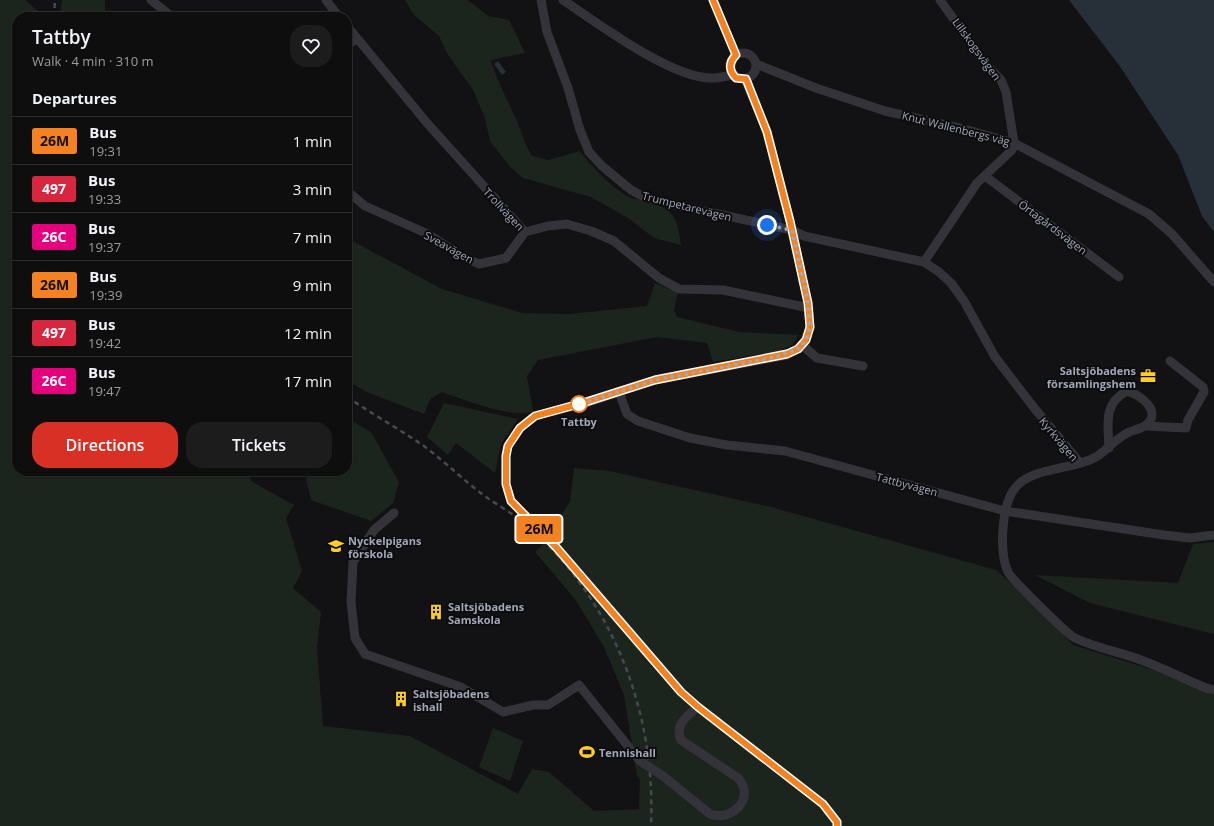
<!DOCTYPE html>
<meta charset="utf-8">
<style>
body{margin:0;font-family:"Open Sans",sans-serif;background:#1c1c1d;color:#f1f3f6;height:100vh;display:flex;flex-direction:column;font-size:15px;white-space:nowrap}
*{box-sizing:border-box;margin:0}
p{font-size:13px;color:#9b9c9e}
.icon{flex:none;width:22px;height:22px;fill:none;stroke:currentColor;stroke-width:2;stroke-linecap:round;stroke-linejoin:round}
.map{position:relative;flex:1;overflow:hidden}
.sheet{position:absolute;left:12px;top:12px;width:340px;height:464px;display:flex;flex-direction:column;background:#0e0e0f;border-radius:16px;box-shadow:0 1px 3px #0004,0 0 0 1px #2e2e2f}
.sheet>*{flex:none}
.badge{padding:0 8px;border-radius:3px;font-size:14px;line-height:26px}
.you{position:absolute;width:20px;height:20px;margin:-10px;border:3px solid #fff;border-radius:50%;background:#1a73e8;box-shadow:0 0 0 6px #1a73e833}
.map>.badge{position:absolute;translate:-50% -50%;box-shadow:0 0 0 2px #fff}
h2{padding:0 20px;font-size:15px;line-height:36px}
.round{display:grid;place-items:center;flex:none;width:42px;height:42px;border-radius:16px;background:#1c1c1d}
.summary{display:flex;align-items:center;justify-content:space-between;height:68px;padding:0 20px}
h1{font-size:19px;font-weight:600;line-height:30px}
.button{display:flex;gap:8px;margin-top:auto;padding:8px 20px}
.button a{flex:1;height:46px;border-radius:16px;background:#d93025;color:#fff;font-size:16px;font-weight:600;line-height:46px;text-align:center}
.button a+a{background:#1c1c1d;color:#f1f3f6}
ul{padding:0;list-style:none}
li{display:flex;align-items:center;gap:12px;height:48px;padding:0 20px;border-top:1px solid #2e2e2f}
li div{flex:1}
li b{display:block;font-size:15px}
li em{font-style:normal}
li .badge{min-width:44px;font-weight:700;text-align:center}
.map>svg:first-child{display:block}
</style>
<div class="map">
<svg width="1214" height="826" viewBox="0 0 1214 826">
<rect width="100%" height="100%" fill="#121214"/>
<g fill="#1c241e">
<polygon points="0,0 25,0 40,13 40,17 17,17 17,471 249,471 251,481 294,505 286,518 302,571 293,588 321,612 317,647 323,726 410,736 518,794 532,769 549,772 594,811 639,809 640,780 637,776 624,695 604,647 575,599 535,552 547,540 570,501 574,468 609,471 771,507 996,570 1031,601 1073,645 1154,670 1214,694 1214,826 0,826"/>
<polygon points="62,0 105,0 105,14 108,17 60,17"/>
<path d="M 405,0 L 468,0 L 488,16 L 509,20 L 525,53 L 491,60 C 497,81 506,96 514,115 C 521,129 524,143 532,156 L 548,160 L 580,151 C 590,165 614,190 629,197 C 635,200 644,200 650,202 C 677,211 677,220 681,245 L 654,238 L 628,218 L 591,197 L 523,178 L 510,167 L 490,141 L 485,118 L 473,90 L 448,55 L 439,36 L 414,15 Z"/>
<path d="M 347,238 L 442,289 L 522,313 L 569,314 L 647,306 L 655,283 L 678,293 L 674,310 L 677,317 L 739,332 L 799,335 L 792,345 L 779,351 L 713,362 L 707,343 L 657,337 L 538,360 L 527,376 L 533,411 C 515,420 462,399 442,392 L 431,398 L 424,414 L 369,393 L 347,381 Z"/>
<polygon points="444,403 518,419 501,444 495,473 456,443 448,455 427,437"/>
<polygon points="347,418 371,432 399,482 393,503 371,521 311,500 306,478 300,471 347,471"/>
<polygon points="1214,542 1214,634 1090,603 1035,575 1178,583 1193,544"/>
<polygon points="493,728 523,741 510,781 479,767"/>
</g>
<g fill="#272f38">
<polygon points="1069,0 1214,0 1214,232 1202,216 1178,155 1119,65"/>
<polygon points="498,61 506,72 502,75 494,64"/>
</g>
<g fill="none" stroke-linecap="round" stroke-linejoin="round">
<g stroke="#333339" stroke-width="9">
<polyline points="151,0 172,17"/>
<polyline points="326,0 339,17"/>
<path d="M 541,0 L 547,32 L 568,88 L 580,130 L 589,152 L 602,166 L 631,190 L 644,197 L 676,205 L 792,230 L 804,236 L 924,262 L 939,272 L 951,283 L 964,301 L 995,357 L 1035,409 L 1080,463 C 1060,470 1030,470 1016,487 C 1001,504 999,552 1008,572 C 1011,579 1068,635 1075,638 C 1096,648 1120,652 1141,660 C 1163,668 1184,679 1206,688 L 1214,690"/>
<path d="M 563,0 C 596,22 672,79 712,78 C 719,78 726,76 733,75"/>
<polyline points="713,0 736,55"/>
<polyline points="347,26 427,123 525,232 548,226 567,224 591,231 614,241 659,278 679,289 723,290 809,308"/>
<polyline points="347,45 357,39"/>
<circle cx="743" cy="66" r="13"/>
<polyline points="756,64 816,88 885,111 964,129 1014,143 1149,214 1172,234 1214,282"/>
<polyline points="745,79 767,132 790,221 808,303 810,327 806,340 798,349 787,355 655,380 586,403 535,416 520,428 508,446 506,456 506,484 511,501 556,547 681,692 698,707 823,804 837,822 837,826"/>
<polyline points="985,176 1119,277"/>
<polyline points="347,191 365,206 428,234 463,257 479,264 506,258 525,232"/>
<polyline points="924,262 977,183 1012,150 1014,143 1006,92 1001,80 984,62 940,0"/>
<polyline points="802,345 817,358 863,366"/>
<polyline points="619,392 627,414 638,421 690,438 727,445 785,451 1005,511 1164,535 1190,538 1214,535"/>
<polyline points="1146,426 1186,428 1188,420 1204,392 1203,387 1170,361"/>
<path d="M 1080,463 C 1103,458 1106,446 1124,435 C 1130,430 1140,430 1146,425 C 1163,412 1140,394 1127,391 C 1103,403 1108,425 1109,448"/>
<polyline points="394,513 374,530 353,562 351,602 355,638 365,654 461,687 503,712 533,705 548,705 579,685 640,761"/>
<path d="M 663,776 L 710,814 C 732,822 756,798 738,778 L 681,740 C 674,725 687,716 698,707"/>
</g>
<g stroke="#484950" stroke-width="2.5" stroke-dasharray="5 4" stroke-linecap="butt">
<polyline points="54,17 55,0"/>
<path d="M 347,397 C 371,413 397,428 421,444 C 442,459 461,478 482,494 C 495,504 511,512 524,523 C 613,598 656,712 651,826"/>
</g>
<polyline stroke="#333339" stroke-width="9" points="640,761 663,776"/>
</g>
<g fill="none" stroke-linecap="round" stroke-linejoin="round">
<defs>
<path id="line" d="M 713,0 L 736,55 C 729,62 728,70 736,78 L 746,79 L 767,132 L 790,221 L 808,303 L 810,327 L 806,340 L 798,349 L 787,354 L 655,380 L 586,402 L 535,416 L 520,428 L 508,446 L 506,456 L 506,484 L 511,501 L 556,547 L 681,692 L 698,707 L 823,804 L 837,822 L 837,826"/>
</defs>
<use href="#line" stroke="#fff" stroke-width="9"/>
<use href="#line" stroke="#f58220" stroke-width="6"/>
<polyline stroke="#a2a6b6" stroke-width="4" stroke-dasharray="0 7.2" points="579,404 574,406 655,380 776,357 798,349 806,340 810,327 808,303 792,230 767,225"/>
</g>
<defs>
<symbol id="office-bare" viewBox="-9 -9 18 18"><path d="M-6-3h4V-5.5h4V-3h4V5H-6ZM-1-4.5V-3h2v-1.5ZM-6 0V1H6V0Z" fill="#ffce1f" stroke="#0d0d0f" stroke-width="2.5" paint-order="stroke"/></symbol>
<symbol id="school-bare" viewBox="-9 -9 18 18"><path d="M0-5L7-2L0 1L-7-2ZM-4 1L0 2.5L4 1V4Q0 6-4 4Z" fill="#ffce1f" stroke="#0d0d0f" stroke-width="2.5" paint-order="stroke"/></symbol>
<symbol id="building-bare" viewBox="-9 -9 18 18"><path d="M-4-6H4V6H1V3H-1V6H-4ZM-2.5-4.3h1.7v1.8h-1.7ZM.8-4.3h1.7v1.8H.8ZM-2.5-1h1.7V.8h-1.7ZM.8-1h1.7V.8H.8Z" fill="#ffce1f" stroke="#0d0d0f" stroke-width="2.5" paint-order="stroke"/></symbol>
<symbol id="stadium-bare" viewBox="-9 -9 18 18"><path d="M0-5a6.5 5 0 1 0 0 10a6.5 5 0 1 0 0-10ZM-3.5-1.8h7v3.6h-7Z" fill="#ffce1f" stroke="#0d0d0f" stroke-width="2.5" paint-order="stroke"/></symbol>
</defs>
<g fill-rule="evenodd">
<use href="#office-bare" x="1137" y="365" width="22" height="22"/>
<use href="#school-bare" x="325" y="535" width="22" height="22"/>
<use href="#building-bare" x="425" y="601" width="22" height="22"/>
<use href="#building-bare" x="390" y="688" width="22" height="22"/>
<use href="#stadium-bare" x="576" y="741" width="22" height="22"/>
</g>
<circle fill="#fff" stroke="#f58220" stroke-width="2" cx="579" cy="404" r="8"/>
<g text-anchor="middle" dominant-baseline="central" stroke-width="4" stroke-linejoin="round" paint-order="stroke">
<g font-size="11" fill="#a2a6b6" stroke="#0d0d0f">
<text transform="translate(977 49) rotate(54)">Lillskogsvägen</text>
<text transform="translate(956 128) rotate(14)">Knut Wallenbergs väg</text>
<text transform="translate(687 206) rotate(14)">Trumpetarevägen</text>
<text transform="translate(504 209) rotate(47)">Trollvägen</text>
<text transform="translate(1053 227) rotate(37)">Örtagårdsvägen</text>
<text transform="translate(449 247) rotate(29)">Sveavägen</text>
<text transform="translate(1059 439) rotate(50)">Kyrkvägen</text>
<text transform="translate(907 484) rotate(15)">Tattbyvägen</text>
</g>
<g font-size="11" font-weight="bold" fill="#a2a6b6" stroke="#0d0d0f" text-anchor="start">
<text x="1136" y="370" text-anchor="end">Saltsjöbadens<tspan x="1136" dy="13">församlingshem</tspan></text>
<text x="348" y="540">Nyckelpigans<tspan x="348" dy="13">förskola</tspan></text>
<text x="448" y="606">Saltsjöbadens<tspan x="448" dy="13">Samskola</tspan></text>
<text x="413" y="693">Saltsjöbadens<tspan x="413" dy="13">ishall</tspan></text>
<text x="599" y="752">Tennishall</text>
</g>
<g font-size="11" font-weight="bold" fill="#a2a6b6" stroke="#0d0d0f">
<text x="579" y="421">Tattby</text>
</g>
</g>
</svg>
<div class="you" style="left:767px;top:225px"></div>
<b class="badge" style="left:539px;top:529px;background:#f58220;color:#111">26M</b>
<section class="sheet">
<div class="summary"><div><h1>Tattby</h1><p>Walk · 4 min · 310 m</p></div><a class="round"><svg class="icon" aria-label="heart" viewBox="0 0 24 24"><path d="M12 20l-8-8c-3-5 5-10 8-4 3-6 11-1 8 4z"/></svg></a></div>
<h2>Departures</h2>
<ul>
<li><span class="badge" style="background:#f58220;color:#111">26M</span><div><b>Bus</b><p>19:31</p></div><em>1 min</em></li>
<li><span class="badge" style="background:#d7263d;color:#fff">497</span><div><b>Bus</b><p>19:33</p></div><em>3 min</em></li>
<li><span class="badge" style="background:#e6007e;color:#fff">26C</span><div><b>Bus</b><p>19:37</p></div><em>7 min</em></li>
<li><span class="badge" style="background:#f58220;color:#111">26M</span><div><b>Bus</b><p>19:39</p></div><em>9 min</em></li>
<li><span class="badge" style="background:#d7263d;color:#fff">497</span><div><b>Bus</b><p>19:42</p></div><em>12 min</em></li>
<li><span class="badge" style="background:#e6007e;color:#fff">26C</span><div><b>Bus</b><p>19:47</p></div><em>17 min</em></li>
</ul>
<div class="button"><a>Directions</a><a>Tickets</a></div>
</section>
</div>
